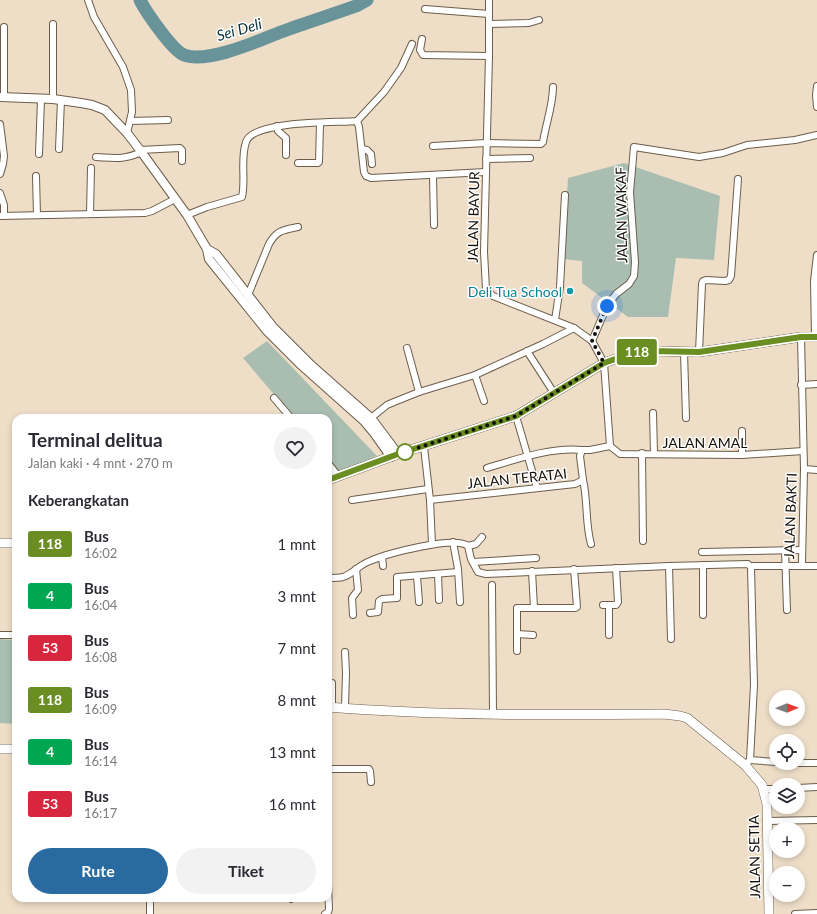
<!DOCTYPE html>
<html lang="id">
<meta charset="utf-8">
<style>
body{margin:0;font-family:Lato,sans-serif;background:#f2f2f3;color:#2b2b33;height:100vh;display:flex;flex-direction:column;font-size:15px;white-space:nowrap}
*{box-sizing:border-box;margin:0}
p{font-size:13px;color:#7c7c81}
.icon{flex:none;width:22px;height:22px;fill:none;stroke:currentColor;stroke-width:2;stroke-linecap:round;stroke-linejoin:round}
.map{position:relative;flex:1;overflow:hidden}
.panel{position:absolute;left:12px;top:414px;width:320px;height:488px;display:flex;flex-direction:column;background:#fff;border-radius:12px;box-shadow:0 2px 6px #0003}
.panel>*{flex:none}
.badge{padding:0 8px;border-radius:3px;font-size:14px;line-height:26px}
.needle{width:26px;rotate:89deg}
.controls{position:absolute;left:769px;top:690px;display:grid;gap:8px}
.controls a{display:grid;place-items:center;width:36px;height:36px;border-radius:50%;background:#fff;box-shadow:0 2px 6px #0003;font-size:20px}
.you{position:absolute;width:20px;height:20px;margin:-10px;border:3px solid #fff;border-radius:50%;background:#1a73e8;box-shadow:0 0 0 6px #1a73e833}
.map>.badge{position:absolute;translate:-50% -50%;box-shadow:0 0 0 2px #fff}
h2{padding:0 16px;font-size:15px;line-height:36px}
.round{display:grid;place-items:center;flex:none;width:42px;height:42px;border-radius:21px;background:#f2f2f3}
.summary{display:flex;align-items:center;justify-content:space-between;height:68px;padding:0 16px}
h1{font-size:19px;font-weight:700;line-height:30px}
.action{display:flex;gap:8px;margin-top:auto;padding:8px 16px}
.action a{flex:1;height:46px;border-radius:24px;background:#296ba1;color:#fff;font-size:16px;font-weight:700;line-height:46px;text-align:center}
.action a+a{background:#f2f2f3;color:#2b2b33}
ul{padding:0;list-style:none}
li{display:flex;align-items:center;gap:12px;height:52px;padding:0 16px}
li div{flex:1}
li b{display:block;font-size:15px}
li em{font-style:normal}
li .badge{min-width:44px;font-weight:700;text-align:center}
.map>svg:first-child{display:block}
</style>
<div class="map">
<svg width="817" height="914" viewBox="0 0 817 914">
<rect width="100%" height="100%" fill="#eedec8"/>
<g fill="#a9beb1">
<polygon points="624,163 720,196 714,260 676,258 668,317 628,317 582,283 582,261 563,259 568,178"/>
<polygon points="267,341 377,456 340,473 328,458 328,418 294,418 243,358"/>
<polygon points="0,639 16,640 16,724 0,723"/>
</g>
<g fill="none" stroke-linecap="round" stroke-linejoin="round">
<path stroke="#689399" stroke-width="13" d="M 140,0 C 146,12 172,50 184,55 C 207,64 258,41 281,32 C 305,23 331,15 356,6 L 367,0"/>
<defs>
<g id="minor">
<polyline points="88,0 94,17 123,67 131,90 132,112 127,133"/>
<polyline points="489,0 489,56 484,252 486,289 493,296 574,328 592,341 604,363 610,446"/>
<polyline points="425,9 489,14"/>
<polyline points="53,24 53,99"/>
<polyline points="489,24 529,23 539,20"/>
<polyline points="422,39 420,50 423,55 489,56"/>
<polyline points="817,86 816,95 817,107"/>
<polyline points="4,97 4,27"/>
<polyline points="130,121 168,120"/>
<polyline points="357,121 384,92 401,68 412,44"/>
<polyline points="0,124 4,156 3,164 0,174"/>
<polyline points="277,126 278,131 286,138 286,155"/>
<path d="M 433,146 L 486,143 L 541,144 L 543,142 C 546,123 553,105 553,87"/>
<polyline points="59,149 61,100"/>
<polyline points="362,149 367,150 371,154 372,164"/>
<polyline points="140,150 180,148 182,150 182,161"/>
<polyline points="39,154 41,99"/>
<path d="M 96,157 C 115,158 123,160 142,152"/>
<polyline points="486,159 530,158"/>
<polyline points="298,163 318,163 319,162 320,123"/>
<polyline points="36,176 37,215"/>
<polyline points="433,176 434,225"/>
<polyline points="0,193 4,205 4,216"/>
<polyline points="90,214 91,168"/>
<path d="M 187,215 L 207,207 L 242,197 C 246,179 240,160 246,142 C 253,120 336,123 357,121 L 359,127 L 364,172 L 366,176 L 371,178 L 486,172"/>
<polyline points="0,216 145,213 152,211 175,199"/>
<path d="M 248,295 L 269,244 C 277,230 283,230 298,227"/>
<polyline points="555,320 560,287 565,195"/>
<polyline points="815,337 814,281 817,255"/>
<polyline points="592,341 607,306 616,294 629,284 634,276 635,262 630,192 634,147 699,157 723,153 747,145 795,140 817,135"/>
<polyline points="407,348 419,392"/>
<polyline points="527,351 554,393"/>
<polyline points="684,352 686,418"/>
<polyline points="699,352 702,284 703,281 706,280 725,281 729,280 731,276 738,179"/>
<polyline points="475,375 484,401"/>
<polyline points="801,385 817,384"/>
<polyline points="274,398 291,418"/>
<polyline points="653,413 654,454"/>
<polyline points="516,416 537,488"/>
<polyline points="371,418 387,405 394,402 419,392 475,375 543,344 574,328"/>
<polyline points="742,431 742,455"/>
<polyline points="610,446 620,454 742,455 803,451"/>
<polyline points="424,447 430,500 432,544"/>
<polyline points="642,453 643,541"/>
<polyline points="328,463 339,477"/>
<path d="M 487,468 C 517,459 551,447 582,450"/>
<polyline points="804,469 817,470"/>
<path d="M 583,480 C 588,501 585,523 591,544"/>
<polyline points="352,500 428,489"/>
<polyline points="430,500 575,484 583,480 580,456 582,450 590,450 610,446"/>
<polyline points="453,542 458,569 460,602"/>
<polyline points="468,546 476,544 482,537"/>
<polyline points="785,550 787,610"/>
<polyline points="702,552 802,550"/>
<polyline points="382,557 383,566"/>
<polyline points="473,562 536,558"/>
<polyline points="703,565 703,615"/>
<polyline points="669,566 671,639"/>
<polyline points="801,566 802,564 804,469 801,337"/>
<polyline points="532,571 534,608"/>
<polyline points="438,574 439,600"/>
<polyline points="417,576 419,602"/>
<path d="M 328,578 C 333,578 339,578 343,577 C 353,574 360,564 370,561 C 386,554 455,535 468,546 L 471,559 L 478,572 L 486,574 L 669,566 L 748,564 L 751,567"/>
<polyline points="492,585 493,714"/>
<polyline points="603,605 616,605 618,602 616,568"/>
<polyline points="609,605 609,635"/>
<polyline points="370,613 378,612 379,601 382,599 397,598 397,577 458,572"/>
<polyline points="353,615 352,598 358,590 356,569"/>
<polyline points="517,634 533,635"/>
<polyline points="0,635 16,635"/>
<polyline points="517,651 517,608 575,608 577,607 574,569"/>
<polyline points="332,707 332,683"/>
<polyline points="345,707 346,673 345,652"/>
<polyline points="750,760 776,762"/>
<polyline points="798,763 817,763"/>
<polyline points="745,765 750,760 754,685 751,568 753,566 817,566"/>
<polyline points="328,769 369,769 370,771 371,782"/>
<polyline points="798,788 817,787"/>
<polyline points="764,789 776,789"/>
<polyline points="767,821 817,820"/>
<polyline points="290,898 291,899"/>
<polyline points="150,914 150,898"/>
<polyline points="325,914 328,912 329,909 328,884"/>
<polyline points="795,914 817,913"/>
</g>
<g id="secondary">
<polyline points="0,97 53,99 81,103 92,105 105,110 127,133 140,150 187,215 207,249 209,259 267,331 300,364 364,421 374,433 391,457"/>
<polyline points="207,249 216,254 273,327 311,365 371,418 398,454"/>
</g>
<g id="primary">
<polyline points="328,480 398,454 516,416 604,363 629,354 651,351 699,352 801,337 817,337"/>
<polyline points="0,543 16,543"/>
<path d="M 328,707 C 440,716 552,715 664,714 L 680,716 L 687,718 L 745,765 L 762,785 L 767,804 L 769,914"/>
<polyline points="0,749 16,749"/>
</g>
</defs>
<use href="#minor" stroke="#6c5e4b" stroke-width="8"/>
<use href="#secondary" stroke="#6c5e4b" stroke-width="10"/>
<use href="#primary" stroke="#6c5e4b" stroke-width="10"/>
<use href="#minor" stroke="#fff" stroke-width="6"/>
<use href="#secondary" stroke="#fff" stroke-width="8"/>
<use href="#primary" stroke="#fff" stroke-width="9"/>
</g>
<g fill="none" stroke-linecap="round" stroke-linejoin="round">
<defs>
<polyline id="line" points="328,480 398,454 516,416 604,363 629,354 651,351 699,352 801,337 817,337"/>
</defs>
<use href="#line" stroke="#fff" stroke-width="9"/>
<use href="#line" stroke="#6b8e23" stroke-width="6"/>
<polyline stroke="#140f07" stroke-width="4" stroke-dasharray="0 7.2" points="405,452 516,416 604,363 592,341 607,306"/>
</g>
<circle fill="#0f9aa8" stroke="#fff" stroke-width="1.5" cx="570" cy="291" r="4"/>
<circle fill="#fff" stroke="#6b8e23" stroke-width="2" cx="405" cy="452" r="8"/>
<g text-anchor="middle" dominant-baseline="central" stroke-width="3" stroke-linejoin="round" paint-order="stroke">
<g font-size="14" fill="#140f07" stroke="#fff">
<text transform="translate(621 215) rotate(-91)">JALAN WAKAF</text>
<text transform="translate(473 217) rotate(-89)">JALAN BAYUR</text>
<text x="705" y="442">JALAN AMAL</text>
<text transform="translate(517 478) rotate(-6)">JALAN TERATAI</text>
<text transform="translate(790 516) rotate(-88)">JALAN BAKTI</text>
<text transform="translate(754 857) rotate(-91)">JALAN SETIA</text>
</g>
<g font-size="14" fill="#0d838f" stroke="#fff" text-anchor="end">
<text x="562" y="291">Deli Tua School</text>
</g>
<g font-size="15" font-style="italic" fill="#043136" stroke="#fff">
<text transform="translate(239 29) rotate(-16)">Sei Deli</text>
</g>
</g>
</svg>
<div class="controls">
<a><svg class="needle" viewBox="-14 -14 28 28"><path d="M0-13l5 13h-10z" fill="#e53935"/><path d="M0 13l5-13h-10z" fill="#7c7c81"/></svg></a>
<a><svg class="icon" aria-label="locate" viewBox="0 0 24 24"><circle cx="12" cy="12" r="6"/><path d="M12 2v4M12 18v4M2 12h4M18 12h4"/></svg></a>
<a><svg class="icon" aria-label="layers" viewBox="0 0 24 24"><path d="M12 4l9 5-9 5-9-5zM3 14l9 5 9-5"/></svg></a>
<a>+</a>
<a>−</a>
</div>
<div class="you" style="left:607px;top:306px"></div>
<b class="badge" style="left:637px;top:352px;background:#6b8e23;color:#fff">118</b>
<section class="panel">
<div class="summary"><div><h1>Terminal delitua</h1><p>Jalan kaki · 4 mnt · 270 m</p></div><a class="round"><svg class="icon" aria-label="heart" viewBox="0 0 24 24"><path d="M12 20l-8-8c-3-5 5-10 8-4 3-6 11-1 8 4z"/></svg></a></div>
<h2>Keberangkatan</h2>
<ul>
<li><span class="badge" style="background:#6b8e23;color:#fff">118</span><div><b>Bus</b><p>16:02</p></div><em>1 mnt</em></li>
<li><span class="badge" style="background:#00a651;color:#fff">4</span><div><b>Bus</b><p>16:04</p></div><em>3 mnt</em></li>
<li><span class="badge" style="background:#d7263d;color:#fff">53</span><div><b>Bus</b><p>16:08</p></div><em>7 mnt</em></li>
<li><span class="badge" style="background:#6b8e23;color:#fff">118</span><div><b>Bus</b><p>16:09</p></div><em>8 mnt</em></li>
<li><span class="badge" style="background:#00a651;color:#fff">4</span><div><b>Bus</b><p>16:14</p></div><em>13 mnt</em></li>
<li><span class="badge" style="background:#d7263d;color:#fff">53</span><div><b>Bus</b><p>16:17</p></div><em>16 mnt</em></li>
</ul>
<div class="action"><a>Rute</a><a>Tiket</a></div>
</section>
</div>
